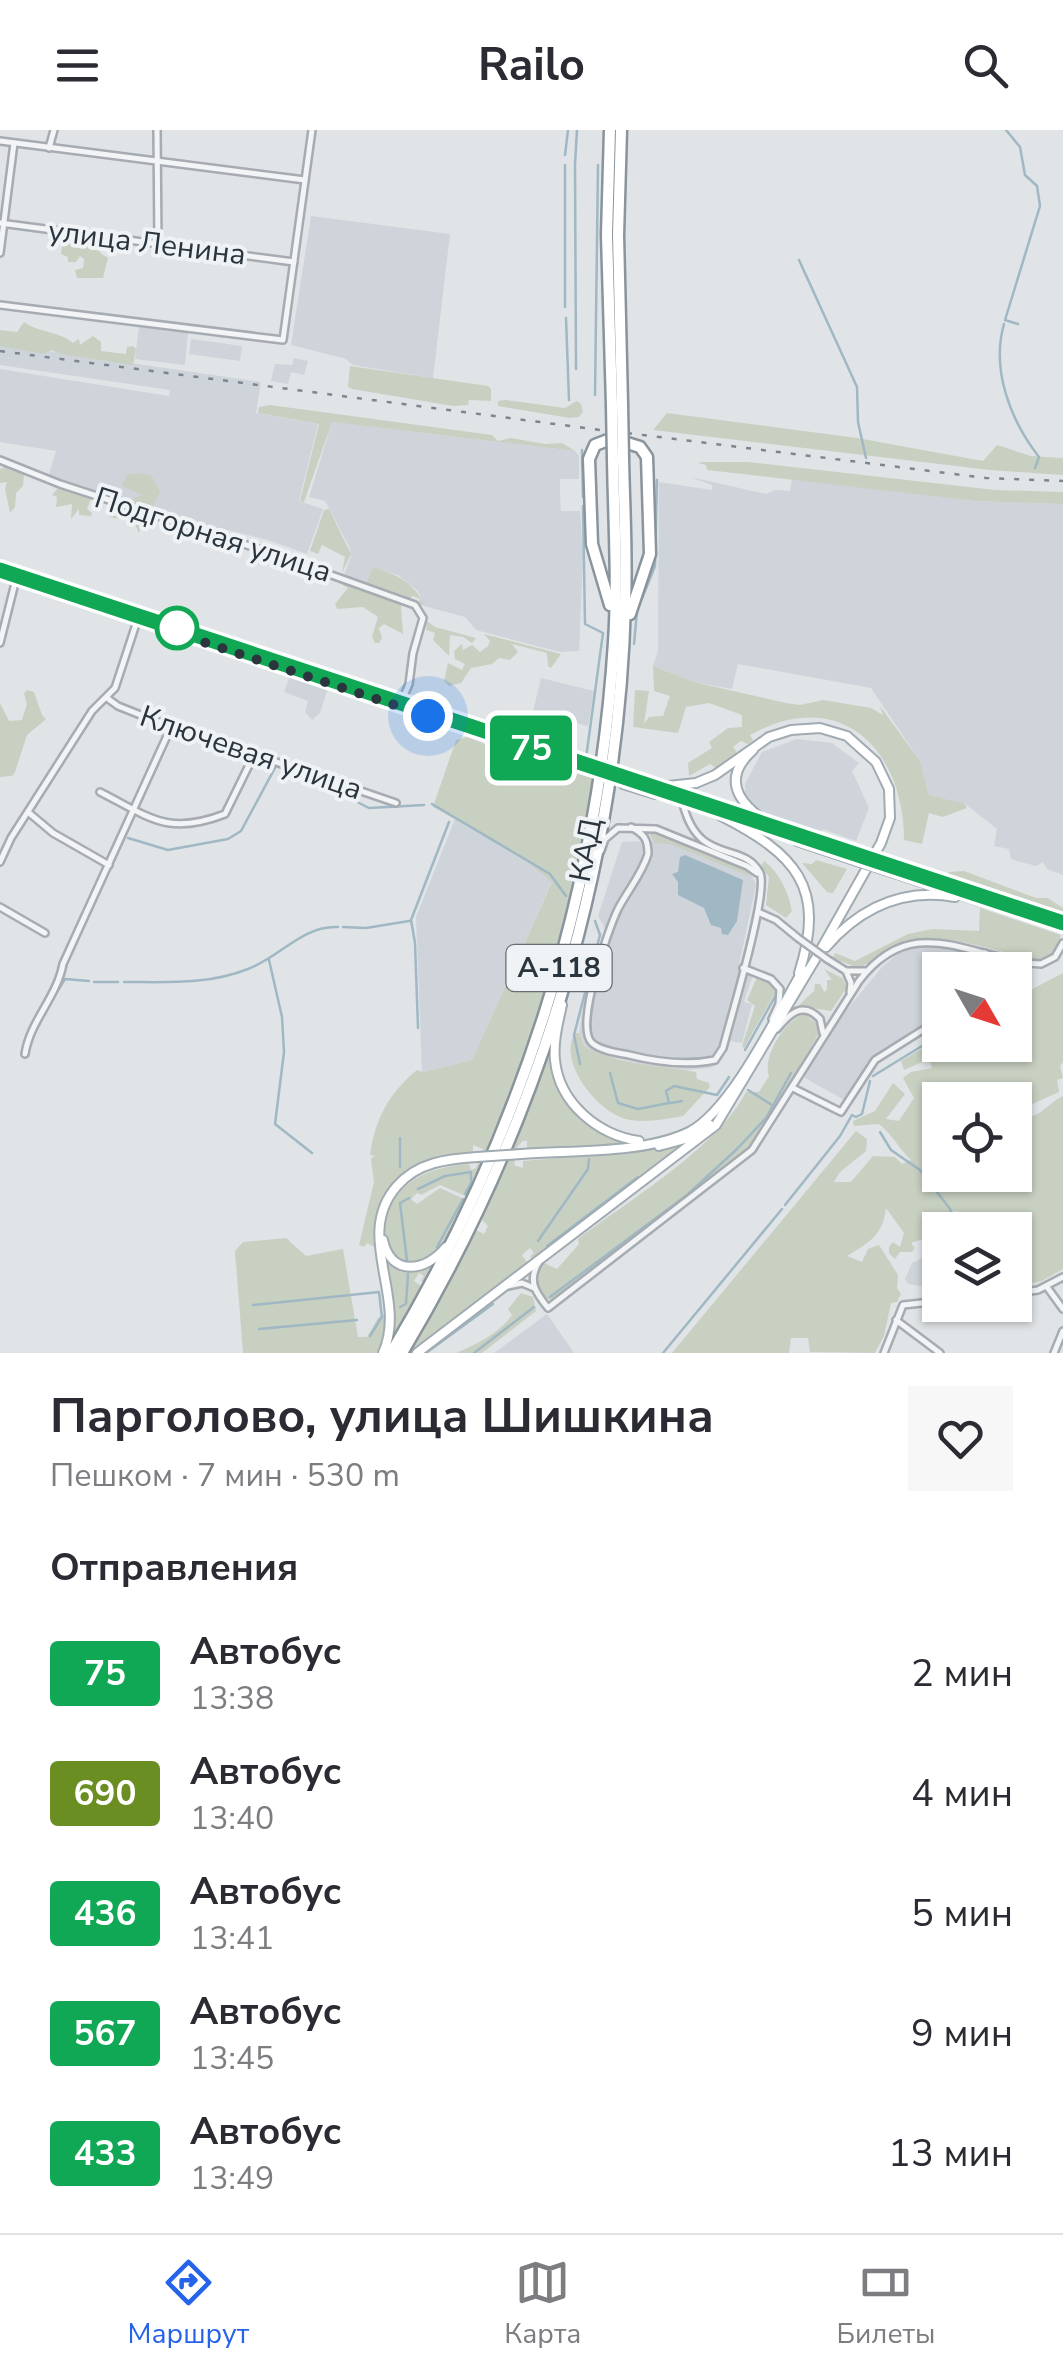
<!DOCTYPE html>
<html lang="ru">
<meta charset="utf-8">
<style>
body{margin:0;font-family:"Nunito Sans",sans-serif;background:#f7f7f7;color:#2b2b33;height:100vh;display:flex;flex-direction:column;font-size:38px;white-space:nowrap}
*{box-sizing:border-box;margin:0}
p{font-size:32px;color:#7c7c81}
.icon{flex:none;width:55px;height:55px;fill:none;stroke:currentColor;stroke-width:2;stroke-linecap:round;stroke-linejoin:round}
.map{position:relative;height:1223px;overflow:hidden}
.drawer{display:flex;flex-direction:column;background:#fff;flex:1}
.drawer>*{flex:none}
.badge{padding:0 20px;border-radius:8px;font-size:35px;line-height:65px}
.needle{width:65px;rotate:129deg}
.controls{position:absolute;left:922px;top:822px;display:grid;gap:20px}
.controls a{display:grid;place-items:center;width:110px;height:110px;border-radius:0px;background:#fff;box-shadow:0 2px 8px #0004;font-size:50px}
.you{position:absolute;width:50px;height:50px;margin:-25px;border:8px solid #fff;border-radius:50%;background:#1a73e8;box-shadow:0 0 0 15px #1a73e833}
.map>.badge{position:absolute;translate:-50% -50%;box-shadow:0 0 0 5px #fff}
h2{padding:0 50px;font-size:38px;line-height:90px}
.round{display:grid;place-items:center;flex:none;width:105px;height:105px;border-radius:0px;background:#f7f7f7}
.head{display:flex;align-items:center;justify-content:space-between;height:170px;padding:0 50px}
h1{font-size:48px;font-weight:700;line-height:75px}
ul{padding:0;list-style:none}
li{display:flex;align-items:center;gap:30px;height:120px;padding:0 50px}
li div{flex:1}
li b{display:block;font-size:38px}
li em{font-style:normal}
li .badge{min-width:110px;font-weight:700;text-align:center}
header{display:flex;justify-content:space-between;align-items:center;height:130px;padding:0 50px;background:#fff;font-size:45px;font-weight:700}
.dock{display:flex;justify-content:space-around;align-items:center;height:140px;border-top:2px solid #e1e1e2;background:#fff;font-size:28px;color:#7c7c81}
.dock a{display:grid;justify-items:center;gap:5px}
.dock .active{color:#2563eb}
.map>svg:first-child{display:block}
</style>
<header><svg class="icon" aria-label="menu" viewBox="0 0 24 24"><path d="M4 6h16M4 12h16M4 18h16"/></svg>Railo<svg class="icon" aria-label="search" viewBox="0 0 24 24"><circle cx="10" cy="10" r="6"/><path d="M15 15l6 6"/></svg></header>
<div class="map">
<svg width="1063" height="1223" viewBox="0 0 1063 1223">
<rect width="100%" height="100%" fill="#e0e4e7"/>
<g fill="#ced4d9">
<polygon points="311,86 450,104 433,248 353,235 346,229 291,215"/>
<polygon points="139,197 188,203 185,235 135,229"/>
<polygon points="191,209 242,216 240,231 189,224"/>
<polygon points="0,214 261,252 256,283 318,294 299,371 323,379 307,424 268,410 153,382 48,348 56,321 0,312 0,239 169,266 170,260 0,235"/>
<polygon points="294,228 308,231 304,245 291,242 288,254 271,251 275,234 292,235"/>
<polygon points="332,292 575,321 579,326 579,349 560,349 560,366 561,381 580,381 583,426 579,521 560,522 476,500 465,487 424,476 418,461 398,445 373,437 366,455 344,445 351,426 350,418 325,371 309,367"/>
<polygon points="690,347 766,364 775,360 790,361 792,349 975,371 1063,374 1063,745 1047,739 1043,732 1036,736 1011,729 1009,719 994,716 997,699 964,673 929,665 920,631 871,558 738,534 732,559 694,552 653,536 658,521 659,352 712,360 712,355"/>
<polygon points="290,546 328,558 320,583 312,590 305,582 308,571 284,562"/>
<polygon points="541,548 594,561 588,596 568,591 561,617 527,607"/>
<polygon points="797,609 832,613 859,633 852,641 869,678 856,711 823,699 820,705 761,684 745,665 745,654 762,622"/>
<polygon points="455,689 520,726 552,751 472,930 422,942 416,787"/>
<polygon points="667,710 750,742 756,755 738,839 753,845 744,872 752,874 742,913 731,911 719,934 710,938 685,940 647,936 592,921 584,916 579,903 581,887 605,804 605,798 598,786 622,712"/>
<polygon points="923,816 982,824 991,833 991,840 940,840 940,885 872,931 848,972 803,947 845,882 883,836 899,823"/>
<polygon points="940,1120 940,1159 908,1154 905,1149 912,1133"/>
<polygon points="547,1184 574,1223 494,1223"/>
</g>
<g fill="#c8d0c2">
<polygon points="64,104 101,108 100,123 108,128 103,148 77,148 75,140 83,138 84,129 80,126 76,132 68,132 68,127 61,124"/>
<path d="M 24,192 C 39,203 59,201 73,213 L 79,209 L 80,215 L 93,206 L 101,212 L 101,221 L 126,224 L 127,217 L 133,216 L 136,219 L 133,235 L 61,224 L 51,220 L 44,224 L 0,216 L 0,200 L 17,202 Z"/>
<polygon points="350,236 488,256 491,259 491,271 469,270 468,275 453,276 352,259 348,257"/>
<polygon points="506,270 565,278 577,271 581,274 583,282 579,287 570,288 498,276 498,271"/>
<polygon points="270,275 492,305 498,311 511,308 545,314 562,313 575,321 332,292 304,372 300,371 319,294 258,283 259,277"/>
<polygon points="667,283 857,308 983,331 997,315 1031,326 1063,328 1063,345 990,340 653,300"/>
<polygon points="702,332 748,332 995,360 1063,362 1063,374 975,371 707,340 706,335 698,333"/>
<polygon points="7,336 24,344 23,356 16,363 15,377 10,383 5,359 7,352 0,353 0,339"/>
<polygon points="139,343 151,345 160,362 152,378 145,380 119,368 133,369 143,365 122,356 127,345"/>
<polygon points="59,357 91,368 87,379 92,383 91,386 79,385 79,379 71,389 72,374 56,377 57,367 52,365"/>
<polygon points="116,375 144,385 139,403 134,392 110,387 112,377"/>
<polygon points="329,379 351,424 342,443 345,427 322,415 318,424 310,421 324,380"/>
<path d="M 373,437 C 396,444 414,452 424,475 L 418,476 L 420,469 L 413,466 L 401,475 L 403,504 L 384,494 L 379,498 L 382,508 L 379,513 L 375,513 L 372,507 L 378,487 L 363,477 L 337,479 L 335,474 L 348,458 L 339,453 L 339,450 L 349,448 L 366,454 Z"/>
<polygon points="427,491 435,497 476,508 472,513 463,507 450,505 449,526 433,510 435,503 426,500"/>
<polygon points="484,504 561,524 551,538 548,536 547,523 512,514 518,522 510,530 499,528 492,534 471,538 461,553 449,556 444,551 448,533 462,540 465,534 455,529 454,521 462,514 463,520 472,515 480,522 488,516 490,511"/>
<path d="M 653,536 L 694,552 L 786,573 L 800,575 L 823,570 L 871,578 L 883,585 L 880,576 L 920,631 L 929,665 L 964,673 L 967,678 L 943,687 L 929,683 L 922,714 L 904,710 C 904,619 840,555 750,605 L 753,610 L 748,614 L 741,611 L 733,617 L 737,622 L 717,639 L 710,634 L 689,646 L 688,633 L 712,618 L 709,612 L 728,598 L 742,597 L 742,585 L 709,573 L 686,577 L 678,603 L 633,597 L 635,560 L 649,561 L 644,594 L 649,587 L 663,586 L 670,566 L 654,561 Z"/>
<polygon points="27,560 34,562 42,585 46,589 27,605 15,642 12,646 0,647 0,573 9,591 22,590 27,574 24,564"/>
<path d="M 467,607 L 513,625 L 596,649 C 568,793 534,935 468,1067 L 440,1055 L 421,1065 L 417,1063 L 411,1069 L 417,1074 L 440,1058 L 466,1070 C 452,1099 444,1124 413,1136 C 373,1122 378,1079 408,1054 C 426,1040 447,1036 469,1034 L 471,1040 L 476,1038 L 483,1019 L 473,1015 L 473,1023 C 418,1027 365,1054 376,1118 L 367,1113 L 364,1117 L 359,1115 L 374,1052 L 371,1029 L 375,1025 L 370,1025 C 375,989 389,963 417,940 L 423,942 L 472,930 L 552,752 L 520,726 L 433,677 L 456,610 Z"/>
<polygon points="648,701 657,701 752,743 747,745 670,714 654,713"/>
<polygon points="816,730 847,739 833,763 827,762 802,733 812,734"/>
<path d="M 764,731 C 779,742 788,761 792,781 L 786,788 L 766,775 L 769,747 L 761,736 Z"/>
<polygon points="964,741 1036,768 1048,768 1063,778 1063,788 945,750 949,742"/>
<path d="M 980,778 L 1061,805 C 1057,820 1051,827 1036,831 C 991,820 943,800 898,815 C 882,820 873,833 858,838 L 833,828 L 835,823 L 855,831 L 908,804 L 933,799 L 979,801 Z"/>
<polygon points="824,839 842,848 847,857 831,881 798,876 814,861 815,854 820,854 824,862 827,860 827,850 832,850"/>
<path d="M 1063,843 L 1063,932 L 1060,936 L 1063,948 L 1057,950 L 1059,962 L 1015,982 L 1015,970 L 953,970 L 946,961 L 933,959 L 929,977 L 940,986 L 940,1045 L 1015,1045 L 1015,988 L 1019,986 C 1039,991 1046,974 1063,966 L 1063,1139 L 1042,1151 L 1019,1156 L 1025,1137 L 1014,1098 L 995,1093 L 970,1096 L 961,1082 L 954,1081 L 960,1093 L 955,1095 L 955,1100 L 940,1100 L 940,1107 L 938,1104 L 911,1113 L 915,1118 L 912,1122 L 900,1122 L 895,1129 L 889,1123 L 889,1117 L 893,1112 L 900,1117 L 904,1103 L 886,1078 C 883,1105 870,1112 847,1126 L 862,1132 L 868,1119 L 879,1115 L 898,1145 L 897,1158 L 901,1164 L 897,1172 L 891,1173 L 884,1206 L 875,1223 L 810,1222 L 808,1208 L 791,1208 L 789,1223 L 672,1223 L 856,1001 L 867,1009 L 866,1021 L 840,1042 L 834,1052 L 851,1052 L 873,1026 L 895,1027 L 902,1034 L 911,1030 C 899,1019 893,1005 879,994 L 854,996 L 853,991 L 875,981 L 893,953 L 905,964 L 886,989 L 899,991 L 914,968 L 903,948 L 911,942 L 932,938 L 929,929 L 904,940 L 901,931 L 940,908 L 940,915 L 1015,915 L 1015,868 Z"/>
<polygon points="757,847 770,853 776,861 744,918 742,916 755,876 747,870"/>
<path d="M 804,884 L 819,895 L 819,903 L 767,993 L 741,1027 L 553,1170 L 547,1169 L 536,1152 L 540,1136 L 544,1133 L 557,1139 L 579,1114 L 578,1109 C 629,1070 717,1018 746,962 L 759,962 L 769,946 C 762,927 785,890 804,884 Z"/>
<path d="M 575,903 L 579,903 L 584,916 C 617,935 659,935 696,942 L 697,949 L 709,953 L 710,957 L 683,986 C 666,989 636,995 620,987 C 594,976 558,931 575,903 Z"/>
<polygon points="553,909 553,935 578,984 632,1013 527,1020 527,1011 523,1011 518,1016 514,1035 523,1038 523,1031 662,1019 689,1011 534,1131 530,1126 534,1123 530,1118 522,1125 529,1135 414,1223 407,1223 449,1151 474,1099 484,1104 488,1096 480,1088 535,961"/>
<polygon points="286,1108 306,1126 343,1119 358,1207 367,1207 378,1188 388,1182 384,1212 378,1223 243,1223 235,1121 243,1112"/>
<path d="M 382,1118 C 399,1139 417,1150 440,1128 L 426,1154 L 421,1151 L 424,1146 L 419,1143 L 414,1151 L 424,1158 L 390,1216 L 395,1183 Z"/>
<path d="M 521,1163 L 533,1167 L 536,1181 L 482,1223 L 456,1223 C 477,1214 499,1203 512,1185 L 508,1179 Z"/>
</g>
<polygon fill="#9fb8c3" points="685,725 743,750 737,791 728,805 722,804 721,798 711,795 704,778 678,765 678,752 672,744 678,742 680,727"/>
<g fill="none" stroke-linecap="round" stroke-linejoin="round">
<g stroke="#9fb8c3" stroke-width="2.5">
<polyline points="1006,0 1020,17 1025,45 1037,56 1040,76 1005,190 1018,194"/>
<polyline points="565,25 568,0"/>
<polyline points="799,130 857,257 858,292 866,328"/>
<polyline points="565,177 565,35"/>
<polyline points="566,188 569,270"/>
<path d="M 1004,194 C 991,239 1010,290 1039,327 L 1035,338"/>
<polyline points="576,239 575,34 577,0"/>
<polyline points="595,265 598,35"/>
<polyline points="582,320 583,367"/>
<polyline points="583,376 585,494 603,503 586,628"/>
<polyline points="634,514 637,481 655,436 657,350"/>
<polyline points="432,674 550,744 566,766"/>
<polyline points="128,708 168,720 228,709 241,701 276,636 312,649 369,678 424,675"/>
<polyline points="343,797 366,798 409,791"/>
<polyline points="269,830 282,887 284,922 275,994 312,1023"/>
<polyline points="94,852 118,852"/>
<path d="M 124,852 C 167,852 208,855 248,839 C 280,827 303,795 338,797"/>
<polyline points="47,878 65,849 89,851"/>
<polyline points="418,898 415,813 411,790 449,692"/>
<polyline points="745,920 776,865"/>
<polyline points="580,934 574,905 600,805 595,791"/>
<polyline points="610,943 618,973 638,979 669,973 666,961 674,956 717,965 729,947"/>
<polyline points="873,946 940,905"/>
<polyline points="748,960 772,975"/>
<polyline points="671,973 682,971"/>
<polyline points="880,1002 891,1020 920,1040 950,1079 952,1085 948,1092"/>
<polyline points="400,1037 400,1008"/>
<polyline points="418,1059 445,1046 471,1042 471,1053 465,1064"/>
<polyline points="785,1075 840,1006 852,985 856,987 862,984 870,951"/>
<polyline points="942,1100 947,1094"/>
<polyline points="538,1111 588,1039 589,1029"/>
<polyline points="547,1116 638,1047"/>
<polyline points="437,1117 463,1069"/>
<polyline points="407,1131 400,1073 409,1068"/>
<polyline points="550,1167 687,1065 737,1019 766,988 791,943"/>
<polyline points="253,1175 379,1162 382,1188"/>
<polyline points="400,1177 406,1174 408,1144"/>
<polyline points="259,1199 357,1190"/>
<polyline points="370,1206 381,1188"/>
<polyline points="426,1223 493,1174"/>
<polyline points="474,1223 534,1177"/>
<polyline points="663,1223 782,1079"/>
</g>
<defs>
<g id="minor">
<polyline points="157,0 158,114"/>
<polyline points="0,11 305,50"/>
<polyline points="49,18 54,0"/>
<polyline points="0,93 294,132"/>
<polyline points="0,123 14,13"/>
<polyline points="0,175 283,210 312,0"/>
<polyline points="0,330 60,354 259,419 415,475 423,488 413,523 409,554 401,573"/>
<polyline points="0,513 16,449"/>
<polyline points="107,568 118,576 148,588 396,673"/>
<path d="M 100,662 C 151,688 168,706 225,684 L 255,623"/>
<polyline points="28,682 53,703 109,735"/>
<path d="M 631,697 C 644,704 648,709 648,724 C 642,744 628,760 618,779 C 608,800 574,897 592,913 C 601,921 619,923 629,925 C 657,932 686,936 715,930 L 723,918 C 730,890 769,762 760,743 C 743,710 699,737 683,674"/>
<polyline points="601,721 605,709 618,698 656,699 747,736 757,743"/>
<polyline points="0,732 11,708 92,581 115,558 139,485"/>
<polyline points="0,777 45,803"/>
<polyline points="758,782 776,790 798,808"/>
<polyline points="985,823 993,830 995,840"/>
<polyline points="827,829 846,841 865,841"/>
<polyline points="743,838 771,849 780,859 779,874 772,889"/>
<polyline points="1014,840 1026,834"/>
<polyline points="846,841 851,853 850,862"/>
<path d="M 777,899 C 790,883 803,871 820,889 L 823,903"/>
<path d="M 25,924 C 30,891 57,867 63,834 L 172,595"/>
<polyline points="793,958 841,982 875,930 940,889"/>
<path d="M 539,1132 C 527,1151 536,1163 548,1178 L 752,1020 L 859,851 C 915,778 972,831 1041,834 L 1055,827 L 1063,813"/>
<polyline points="508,1156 522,1153 534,1158"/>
<polyline points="1047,1157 1063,1179"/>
<polyline points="1015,1163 1038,1160 1063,1147"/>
<polyline points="896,1190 940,1223"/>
<polyline points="884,1223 903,1175 940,1171"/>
<polyline points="1054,1223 1063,1201"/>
</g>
<g id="major">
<polyline points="0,440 589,638"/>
<path d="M 753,620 C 715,654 747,681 779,700"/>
<polyline points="623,654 655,664"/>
<polyline points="652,658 762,694"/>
<path d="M 721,686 C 795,724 827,756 799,843"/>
<polyline points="776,699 857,724"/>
<polyline points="797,711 854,730"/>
<polyline points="885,733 1063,793"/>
<polyline points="882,739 1063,798"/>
<path d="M 826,817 C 860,778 903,758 955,767"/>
<path d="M 562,875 C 558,893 553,912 555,930 C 559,973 598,1005 639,1011"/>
<polyline points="659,1016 689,1008 710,995"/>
<path d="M 521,1024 C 571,1020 644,1024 689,1002 C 732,980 778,883 803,840"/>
<path d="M 383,1110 C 391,1147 426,1142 446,1117"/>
<path d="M 383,1223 C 408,1167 353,1106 397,1056 C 418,1032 447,1029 477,1027"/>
<polyline points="417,1223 716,995 816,828 881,713 890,688 889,659 876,632 847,606 820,598 791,600 769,607 715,645 696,653 668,656 636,653"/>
</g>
<g id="highway">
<polyline points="610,0 607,105 612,275"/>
<polyline points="621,0 618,105 622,274"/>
<polyline points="608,310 595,315 589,329 592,414 610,475"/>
<polyline points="627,313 640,317 647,327 650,424 630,484"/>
<path d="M 391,1223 C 521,1006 598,765 614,512 C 618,451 614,390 613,329"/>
<path d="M 402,1223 C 538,995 618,740 625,474 C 627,426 624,377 623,329"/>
</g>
</defs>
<use href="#minor" stroke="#a6acb1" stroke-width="10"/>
<use href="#major" stroke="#a1abb2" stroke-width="12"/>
<use href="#highway" stroke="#89949c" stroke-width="15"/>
<use href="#minor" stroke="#f2f4f6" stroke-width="5"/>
<use href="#major" stroke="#fff" stroke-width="8"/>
<use href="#highway" stroke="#fff" stroke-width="10"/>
<g stroke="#7b878f" stroke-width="2.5" stroke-dasharray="5 10" stroke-linecap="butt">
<polyline points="0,221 608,301"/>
<polyline points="627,303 986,348 1063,351"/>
</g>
<defs>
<polyline id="minor-bridge" points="798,808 827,829"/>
<g id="major-bridge">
<polyline points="589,638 624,649"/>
<polyline points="857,724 885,733"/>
<polyline points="854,730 882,739"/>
<polyline points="477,1027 521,1024"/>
</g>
<g id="highway-bridge">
<polyline points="622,274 623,329"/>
<polyline points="612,275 613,329"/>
</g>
</defs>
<use href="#minor-bridge" stroke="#a6acb1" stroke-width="10" stroke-linecap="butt"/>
<use href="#major-bridge" stroke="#a1abb2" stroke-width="12" stroke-linecap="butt"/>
<use href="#highway-bridge" stroke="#89949c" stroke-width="15" stroke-linecap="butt"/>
<use href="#minor-bridge" stroke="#f2f4f6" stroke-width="5"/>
<use href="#major-bridge" stroke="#fff" stroke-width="8"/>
<use href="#highway-bridge" stroke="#fff" stroke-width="10"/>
</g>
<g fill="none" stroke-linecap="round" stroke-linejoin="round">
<defs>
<polyline id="line" points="0,440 1063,793"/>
</defs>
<use href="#line" stroke="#fff" stroke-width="22"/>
<use href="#line" stroke="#10a855" stroke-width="15"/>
<polyline stroke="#2b353d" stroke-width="10" stroke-dasharray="0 18" points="177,498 176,503 428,586"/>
</g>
<circle fill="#fff" stroke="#10a855" stroke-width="5" cx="177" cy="498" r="20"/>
<g text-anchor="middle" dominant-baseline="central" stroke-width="8" stroke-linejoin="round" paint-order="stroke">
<rect fill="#eff3f5" stroke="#666e74" stroke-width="2.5" x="506.5" y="815" width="105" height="46" rx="8"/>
<g font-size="28" font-weight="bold" fill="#2b353d">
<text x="559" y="838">А-118</text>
</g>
<g font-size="30" fill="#2b353d" stroke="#eff3f5">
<text transform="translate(147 113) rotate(7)">улица Ленина</text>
<text transform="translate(213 405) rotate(18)">Подгорная улица</text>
<text transform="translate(251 623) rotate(19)">Ключевая улица</text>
<text transform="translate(586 720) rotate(-79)">КАД</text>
</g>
</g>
</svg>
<div class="controls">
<a><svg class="needle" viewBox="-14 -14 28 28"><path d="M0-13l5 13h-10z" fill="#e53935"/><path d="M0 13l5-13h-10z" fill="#7c7c81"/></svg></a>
<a><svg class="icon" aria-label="locate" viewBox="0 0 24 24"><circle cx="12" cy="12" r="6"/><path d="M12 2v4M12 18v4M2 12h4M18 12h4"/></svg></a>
<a><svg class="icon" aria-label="layers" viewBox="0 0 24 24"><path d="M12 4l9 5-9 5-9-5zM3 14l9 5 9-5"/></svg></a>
</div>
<div class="you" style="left:428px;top:586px"></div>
<b class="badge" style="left:531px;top:618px;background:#10a855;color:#fff">75</b>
</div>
<section class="drawer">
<div class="head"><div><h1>Парголово, улица Шишкина</h1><p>Пешком · 7 мин · 530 m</p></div><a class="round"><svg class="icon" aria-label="heart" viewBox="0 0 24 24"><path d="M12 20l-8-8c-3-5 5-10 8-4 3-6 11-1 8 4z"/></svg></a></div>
<h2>Отправления</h2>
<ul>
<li><span class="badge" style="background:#10a855;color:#fff">75</span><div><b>Автобус</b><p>13:38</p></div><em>2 мин</em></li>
<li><span class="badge" style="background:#6b8e23;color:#fff">690</span><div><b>Автобус</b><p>13:40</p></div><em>4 мин</em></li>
<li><span class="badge" style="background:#10a855;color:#fff">436</span><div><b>Автобус</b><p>13:41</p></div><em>5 мин</em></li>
<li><span class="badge" style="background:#10a855;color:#fff">567</span><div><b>Автобус</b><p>13:45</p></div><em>9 мин</em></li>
<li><span class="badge" style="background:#10a855;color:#fff">433</span><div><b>Автобус</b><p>13:49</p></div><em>13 мин</em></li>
</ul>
</section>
<nav class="dock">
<a class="active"><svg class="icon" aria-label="directions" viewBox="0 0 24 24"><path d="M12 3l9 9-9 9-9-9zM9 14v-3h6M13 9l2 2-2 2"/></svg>Маршрут</a>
<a><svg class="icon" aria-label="map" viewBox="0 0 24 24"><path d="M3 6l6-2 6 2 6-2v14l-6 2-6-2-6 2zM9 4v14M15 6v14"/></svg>Карта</a>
<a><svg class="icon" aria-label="tickets" viewBox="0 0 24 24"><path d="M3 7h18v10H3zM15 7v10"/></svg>Билеты</a>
</nav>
